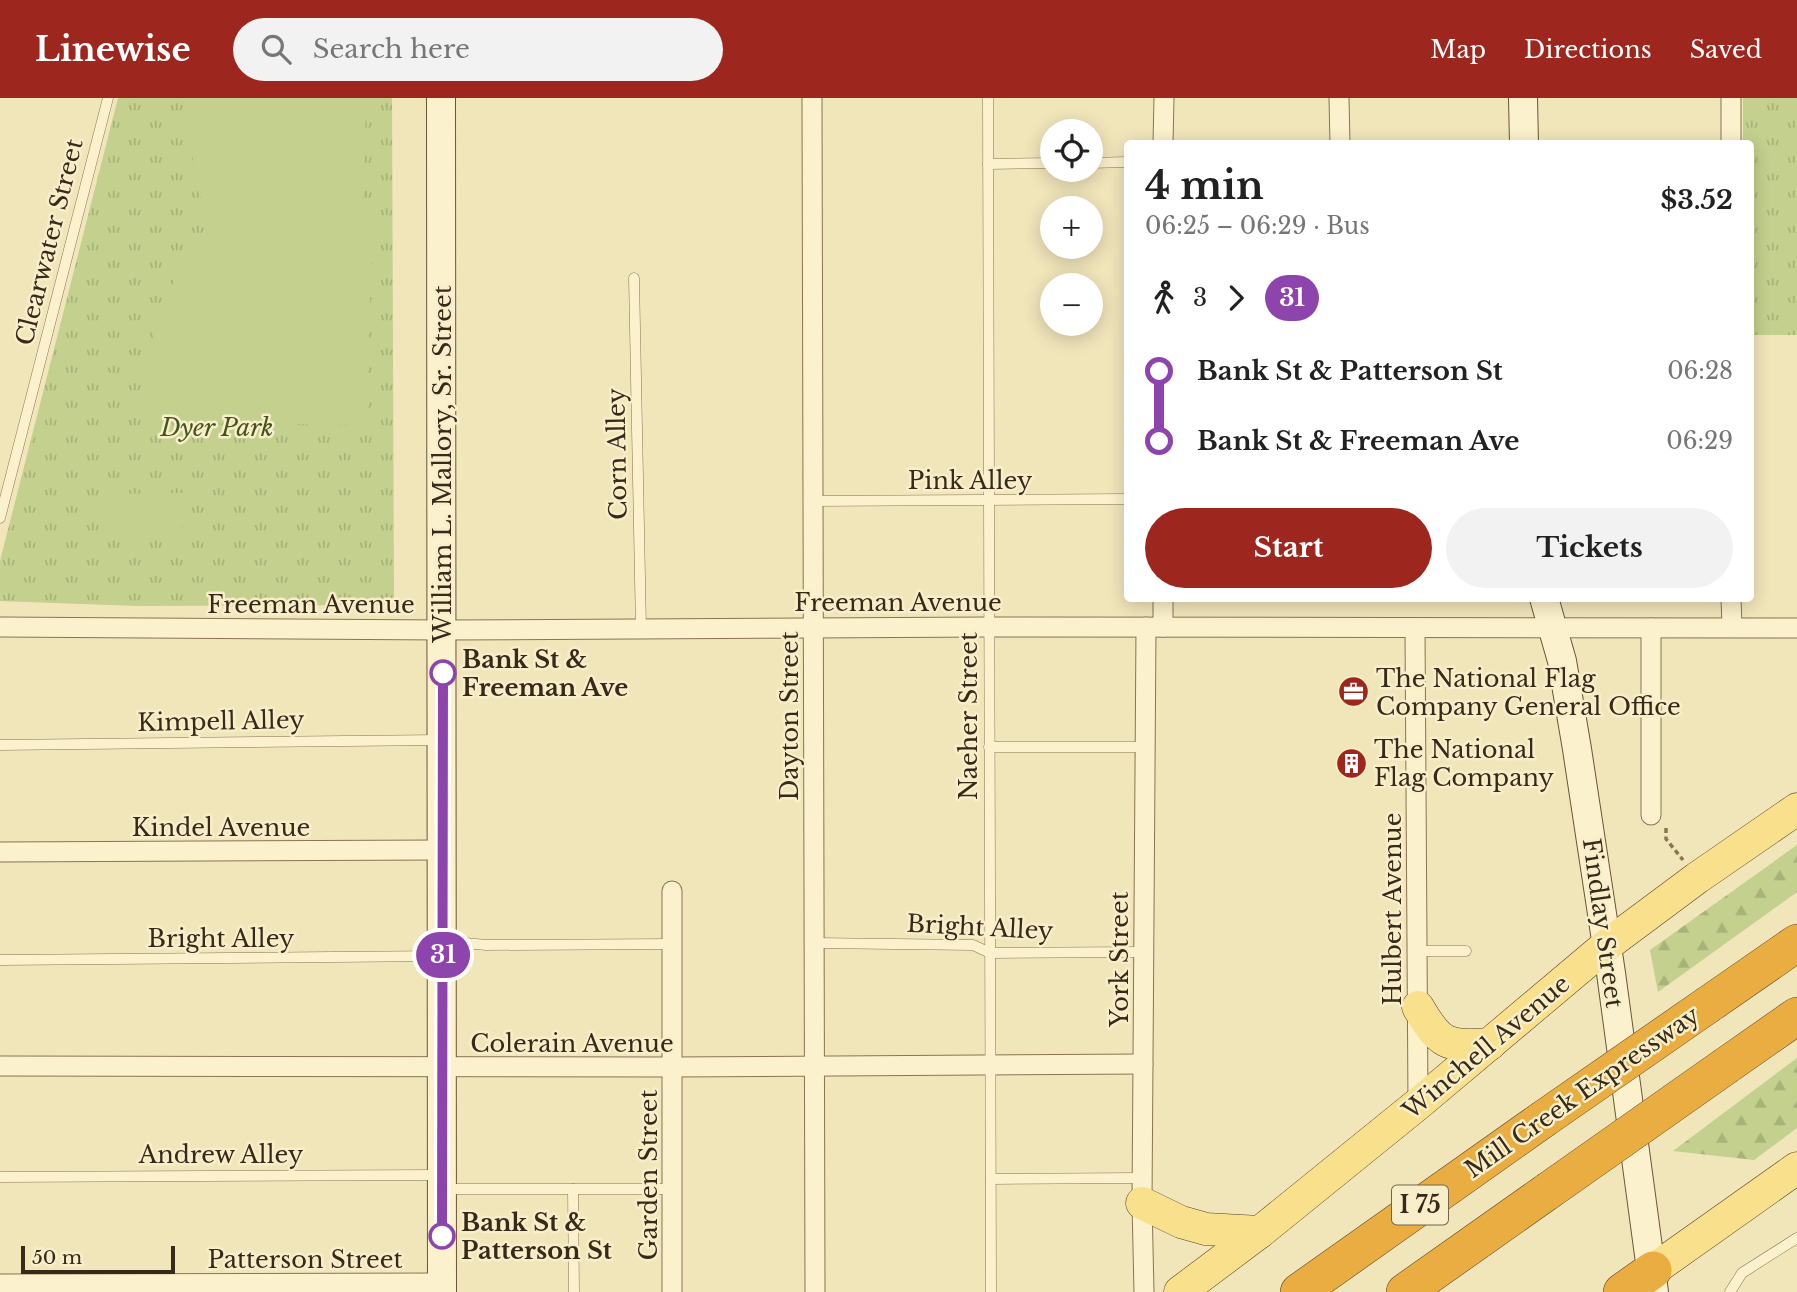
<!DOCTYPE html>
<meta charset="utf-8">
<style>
body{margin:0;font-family:"Libre Baskerville",serif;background:#f2f2f2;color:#222;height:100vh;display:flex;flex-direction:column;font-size:26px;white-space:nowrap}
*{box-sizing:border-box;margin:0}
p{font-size:23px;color:#767676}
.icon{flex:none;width:38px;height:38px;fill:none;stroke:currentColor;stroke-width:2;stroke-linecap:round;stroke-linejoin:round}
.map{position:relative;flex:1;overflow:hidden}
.drawer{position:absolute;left:1124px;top:42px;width:630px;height:462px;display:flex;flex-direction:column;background:#fff;border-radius:7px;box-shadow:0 4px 18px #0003}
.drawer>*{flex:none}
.badge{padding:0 14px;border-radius:23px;font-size:24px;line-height:46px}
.fabs{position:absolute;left:1040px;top:21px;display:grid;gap:14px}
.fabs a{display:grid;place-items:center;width:63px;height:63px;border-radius:50%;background:#fff;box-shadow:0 4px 18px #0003;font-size:35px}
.scale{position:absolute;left:21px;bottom:18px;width:154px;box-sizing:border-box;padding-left:7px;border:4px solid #372a19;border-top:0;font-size:19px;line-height:24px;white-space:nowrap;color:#372a19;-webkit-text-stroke:5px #f8eeca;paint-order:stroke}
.map>.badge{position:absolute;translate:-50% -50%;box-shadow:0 0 0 4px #fff}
.legs{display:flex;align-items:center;gap:10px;height:77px;padding:0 21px;font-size:23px}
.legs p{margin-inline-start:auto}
.summary{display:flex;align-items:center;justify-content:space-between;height:119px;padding:0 21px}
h1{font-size:38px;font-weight:800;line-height:52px}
.button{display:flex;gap:14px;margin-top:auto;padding:14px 21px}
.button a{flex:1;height:80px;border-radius:42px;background:#9d271e;color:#fff;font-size:28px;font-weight:800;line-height:80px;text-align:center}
.button a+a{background:#f2f2f2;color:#222}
ul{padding:0 21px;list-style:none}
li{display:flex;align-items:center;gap:24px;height:70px;font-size:26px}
li i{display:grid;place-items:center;width:10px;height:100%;margin:0 9px;background:currentColor}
li i::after{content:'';width:18px;height:18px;margin:-9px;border:5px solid;border-radius:50%;background:#fff}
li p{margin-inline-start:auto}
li:first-child i{background:linear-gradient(#0000 50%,currentColor 0)}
li:last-child i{background:linear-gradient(currentColor 50%,#0000 0)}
header{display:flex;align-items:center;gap:42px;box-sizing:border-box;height:98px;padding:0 35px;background:#9d271e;color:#fff}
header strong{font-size:33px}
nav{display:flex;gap:38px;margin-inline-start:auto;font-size:24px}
.search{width:490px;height:63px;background:#f2f2f2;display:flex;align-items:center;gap:18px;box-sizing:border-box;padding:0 24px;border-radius:38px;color:#767676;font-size:26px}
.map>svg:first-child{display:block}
</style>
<header>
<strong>Linewise</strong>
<div class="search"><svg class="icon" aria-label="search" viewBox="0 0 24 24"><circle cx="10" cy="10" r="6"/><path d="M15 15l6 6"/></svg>Search here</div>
<nav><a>Map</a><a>Directions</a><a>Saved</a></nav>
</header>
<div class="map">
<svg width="1797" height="1194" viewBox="0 0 1797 1194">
<defs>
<pattern id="grass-tufts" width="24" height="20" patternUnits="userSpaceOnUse" patternTransform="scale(1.75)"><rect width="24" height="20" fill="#c3d08e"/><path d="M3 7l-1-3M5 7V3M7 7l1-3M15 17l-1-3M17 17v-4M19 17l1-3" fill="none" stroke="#a8b37a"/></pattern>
<pattern id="forest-firs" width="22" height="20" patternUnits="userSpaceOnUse" patternTransform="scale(1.75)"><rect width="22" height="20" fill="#c3d08e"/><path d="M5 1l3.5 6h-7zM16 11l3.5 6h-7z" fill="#a8b37a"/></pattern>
</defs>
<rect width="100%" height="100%" fill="#f1e5ba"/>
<g fill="url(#grass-tufts)">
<polygon points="118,0 392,0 394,502 387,507 137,508 0,503 0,463"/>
<polygon points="1743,0 1797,0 1797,237 1750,237 1750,46 1743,45"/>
</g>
<g fill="url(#forest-firs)">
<polygon points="1797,747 1797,794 1658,894 1650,852"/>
<polygon points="1797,960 1797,1030 1754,1062 1673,1053"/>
</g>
<g fill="#c3d08e">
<path d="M 193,0 L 366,1 L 363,122 L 372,124 L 367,314 L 353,327 L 150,324 C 150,304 147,283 149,263 C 155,216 178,156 222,134 L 195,89 L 191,39 Z"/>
<polygon points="182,395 182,440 108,441 107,396"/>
</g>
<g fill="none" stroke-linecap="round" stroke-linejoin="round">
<defs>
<g id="lane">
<polyline points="988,0 991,1194"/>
<polyline points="1090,65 1127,64"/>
<polyline points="988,66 1052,65"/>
<polyline points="634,180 641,530"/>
<polyline points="813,403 1127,401"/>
<polyline points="0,420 108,0"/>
<polyline points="0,647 439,642"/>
<polyline points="989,649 1145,649"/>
<polyline points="445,843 486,847 672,846"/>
<polyline points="815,845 973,847 990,855 1144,854"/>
<polyline points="1417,853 1466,853"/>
<polyline points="0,862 439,858"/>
<polyline points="0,1079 440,1077"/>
<polyline points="991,1081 1142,1080"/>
<polyline points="445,1091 672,1091"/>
<polyline points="573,1091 574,1194"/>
<polyline points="1730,1194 1742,1175 1797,1140"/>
</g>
<g id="street">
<polyline points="812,0 815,1194"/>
<polyline points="1339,0 1340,46"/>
<polyline points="1731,0 1731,46"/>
<polyline points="1163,46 1164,0"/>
<polyline points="1731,500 1732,529"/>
<polyline points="0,529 443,532 989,529 1797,530"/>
<polyline points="1163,529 1163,500"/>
<polyline points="1415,531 1418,1006"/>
<polyline points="1651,717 1651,530"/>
<polyline points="0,754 443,752"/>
<polyline points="672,793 672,1194"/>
<polyline points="0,968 672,969 1143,966"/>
<polyline points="0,1186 442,1185"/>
<polyline points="1144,1194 1142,1105 1146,529"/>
</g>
<g id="secondary">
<polyline points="441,0 442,1194"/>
<polyline points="1523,0 1524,46"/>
<polyline points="1544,500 1562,563 1577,651 1611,875 1654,1194"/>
</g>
<g id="primary">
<path d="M 1418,909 C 1440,947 1447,949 1490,946"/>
<polyline points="1142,1105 1181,1124 1206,1131 1260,1134"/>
<polyline points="1653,1172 1797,1070"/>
<polyline points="1180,1194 1260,1134 1418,1006 1607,847 1697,780 1797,711"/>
</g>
<g id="highway">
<polyline points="1709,906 1797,845"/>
<polyline points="1727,967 1797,918"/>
<polyline points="1299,1194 1542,1022"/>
<polyline points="1405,1194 1548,1093"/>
<polyline points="1622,1194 1653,1172"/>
</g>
</defs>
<use href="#lane" stroke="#897453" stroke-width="11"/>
<use href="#street" stroke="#897453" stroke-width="21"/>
<use href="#secondary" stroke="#6b5537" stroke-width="30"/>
<use href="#primary" stroke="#564128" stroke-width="33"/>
<use href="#highway" stroke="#564128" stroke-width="38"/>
<polyline stroke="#897453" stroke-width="3.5" stroke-dasharray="5 3.5" stroke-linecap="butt" points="1666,730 1666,741 1683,762"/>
<use href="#lane" stroke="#fcf1cd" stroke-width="10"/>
<use href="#street" stroke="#fcf1cd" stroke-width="19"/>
<use href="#secondary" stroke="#fcf1cd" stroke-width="28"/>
<use href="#primary" stroke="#f9e08d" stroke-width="32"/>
<use href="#highway" stroke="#eaad41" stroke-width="37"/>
<defs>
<g id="highway-bridge">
<polyline points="1542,1022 1709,906"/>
<polyline points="1548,1093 1727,967"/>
</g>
</defs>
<use href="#highway-bridge" stroke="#564128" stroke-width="38" stroke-linecap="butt"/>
<use href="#highway-bridge" stroke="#eaad41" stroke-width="37"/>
</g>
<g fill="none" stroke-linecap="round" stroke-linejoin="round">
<defs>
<polyline id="line-1" points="442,1138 443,575"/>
</defs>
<use href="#line-1" stroke="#fff" stroke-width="16"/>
<use href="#line-1" stroke="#8e44ad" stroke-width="10"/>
</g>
<defs>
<symbol id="office-disc" viewBox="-11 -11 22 22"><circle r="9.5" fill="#9d271e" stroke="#f8eeca"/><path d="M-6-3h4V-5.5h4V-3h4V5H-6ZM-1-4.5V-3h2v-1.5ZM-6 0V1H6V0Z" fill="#fff"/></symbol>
<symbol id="building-disc" viewBox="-11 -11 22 22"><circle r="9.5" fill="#9d271e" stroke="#f8eeca"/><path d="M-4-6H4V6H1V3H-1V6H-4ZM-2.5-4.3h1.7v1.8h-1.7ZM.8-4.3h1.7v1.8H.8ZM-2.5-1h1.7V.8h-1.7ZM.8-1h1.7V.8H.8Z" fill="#fff"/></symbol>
</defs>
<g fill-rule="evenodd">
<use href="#office-disc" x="1336" y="576" width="35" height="35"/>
<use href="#building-disc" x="1334" y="648" width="35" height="35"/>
</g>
<g fill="#fff" stroke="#8e44ad" stroke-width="3.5">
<circle cx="443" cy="575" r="12"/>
<circle cx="442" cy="1138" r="12"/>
</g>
<g text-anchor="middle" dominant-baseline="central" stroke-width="5" stroke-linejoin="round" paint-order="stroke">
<rect fill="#f8eeca" stroke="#71654e" stroke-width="2" x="1392" y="1087.5" width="56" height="39" rx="5"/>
<g font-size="23" font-weight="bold" fill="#372a19">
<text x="1420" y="1107">I 75</text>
</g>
<g font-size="24" fill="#372a19" stroke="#f8eeca">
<text transform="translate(49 144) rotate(-76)">Clearwater Street</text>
<text transform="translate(617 356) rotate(-91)">Corn Alley</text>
<text transform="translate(442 366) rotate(-90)">William L. Mallory, Sr. Street</text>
<text x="970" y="382">Pink Alley</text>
<text x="898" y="504">Freeman Avenue</text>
<text x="311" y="506">Freeman Avenue</text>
<text transform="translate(789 618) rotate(-90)">Dayton Street</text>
<text transform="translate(968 618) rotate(-90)">Naeher Street</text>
<text transform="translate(221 623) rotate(-1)">Kimpell Alley</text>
<text x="221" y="729">Kindel Avenue</text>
<text transform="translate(1392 811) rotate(-90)">Hulbert Avenue</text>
<text transform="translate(1603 825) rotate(82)">Findlay Street</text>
<text transform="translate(980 829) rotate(3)">Bright Alley</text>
<text x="221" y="840">Bright Alley</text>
<text transform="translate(1119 861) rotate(-90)">York Street</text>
<text x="572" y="945">Colerain Avenue</text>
<text transform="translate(1486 949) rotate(-40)">Winchell Avenue</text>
<text transform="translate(1582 994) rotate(-35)">Mill Creek Expressway</text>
<text x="221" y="1056">Andrew Alley</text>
<text transform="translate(648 1077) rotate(-90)">Garden Street</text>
<text x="305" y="1161">Patterson Street</text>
</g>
<g font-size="24" font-style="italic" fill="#43551e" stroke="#f8eeca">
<text x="217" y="329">Dyer Park</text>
</g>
<g font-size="24" font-weight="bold" fill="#372a19" stroke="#f8eeca" text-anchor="start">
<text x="462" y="561">Bank St &amp;<tspan x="462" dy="28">Freeman Ave</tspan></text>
<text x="461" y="1124">Bank St &amp;<tspan x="461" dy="28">Patterson St</tspan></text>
</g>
<g font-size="24" fill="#372a19" stroke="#f8eeca" text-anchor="start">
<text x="1376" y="580">The National Flag<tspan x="1376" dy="28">Company General Office</tspan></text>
<text x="1374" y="651">The National<tspan x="1374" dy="28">Flag Company</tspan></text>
</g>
</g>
</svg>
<div class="fabs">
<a><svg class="icon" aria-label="locate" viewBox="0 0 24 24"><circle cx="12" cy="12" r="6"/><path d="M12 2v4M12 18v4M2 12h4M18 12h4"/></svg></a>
<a>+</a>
<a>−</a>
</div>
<div class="scale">50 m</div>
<b class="badge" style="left:443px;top:857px;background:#8e44ad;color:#fff">31</b>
<section class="drawer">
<div class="summary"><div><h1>4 min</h1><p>06:25 – 06:29 · Bus</p></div><b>$3.52</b></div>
<div class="legs"><svg class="icon" aria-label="walk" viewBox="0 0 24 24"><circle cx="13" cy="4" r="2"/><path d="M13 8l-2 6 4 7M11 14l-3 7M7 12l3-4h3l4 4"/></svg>3<svg class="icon" aria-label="forward" viewBox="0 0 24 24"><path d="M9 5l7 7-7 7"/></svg><b class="badge" style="background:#8e44ad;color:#fff">31</b></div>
<ul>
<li><i style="color:#8e44ad"></i><b>Bank St &amp; Patterson St</b><p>06:28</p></li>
<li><i style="color:#8e44ad"></i><b>Bank St &amp; Freeman Ave</b><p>06:29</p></li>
</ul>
<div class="button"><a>Start</a><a>Tickets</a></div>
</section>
</div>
